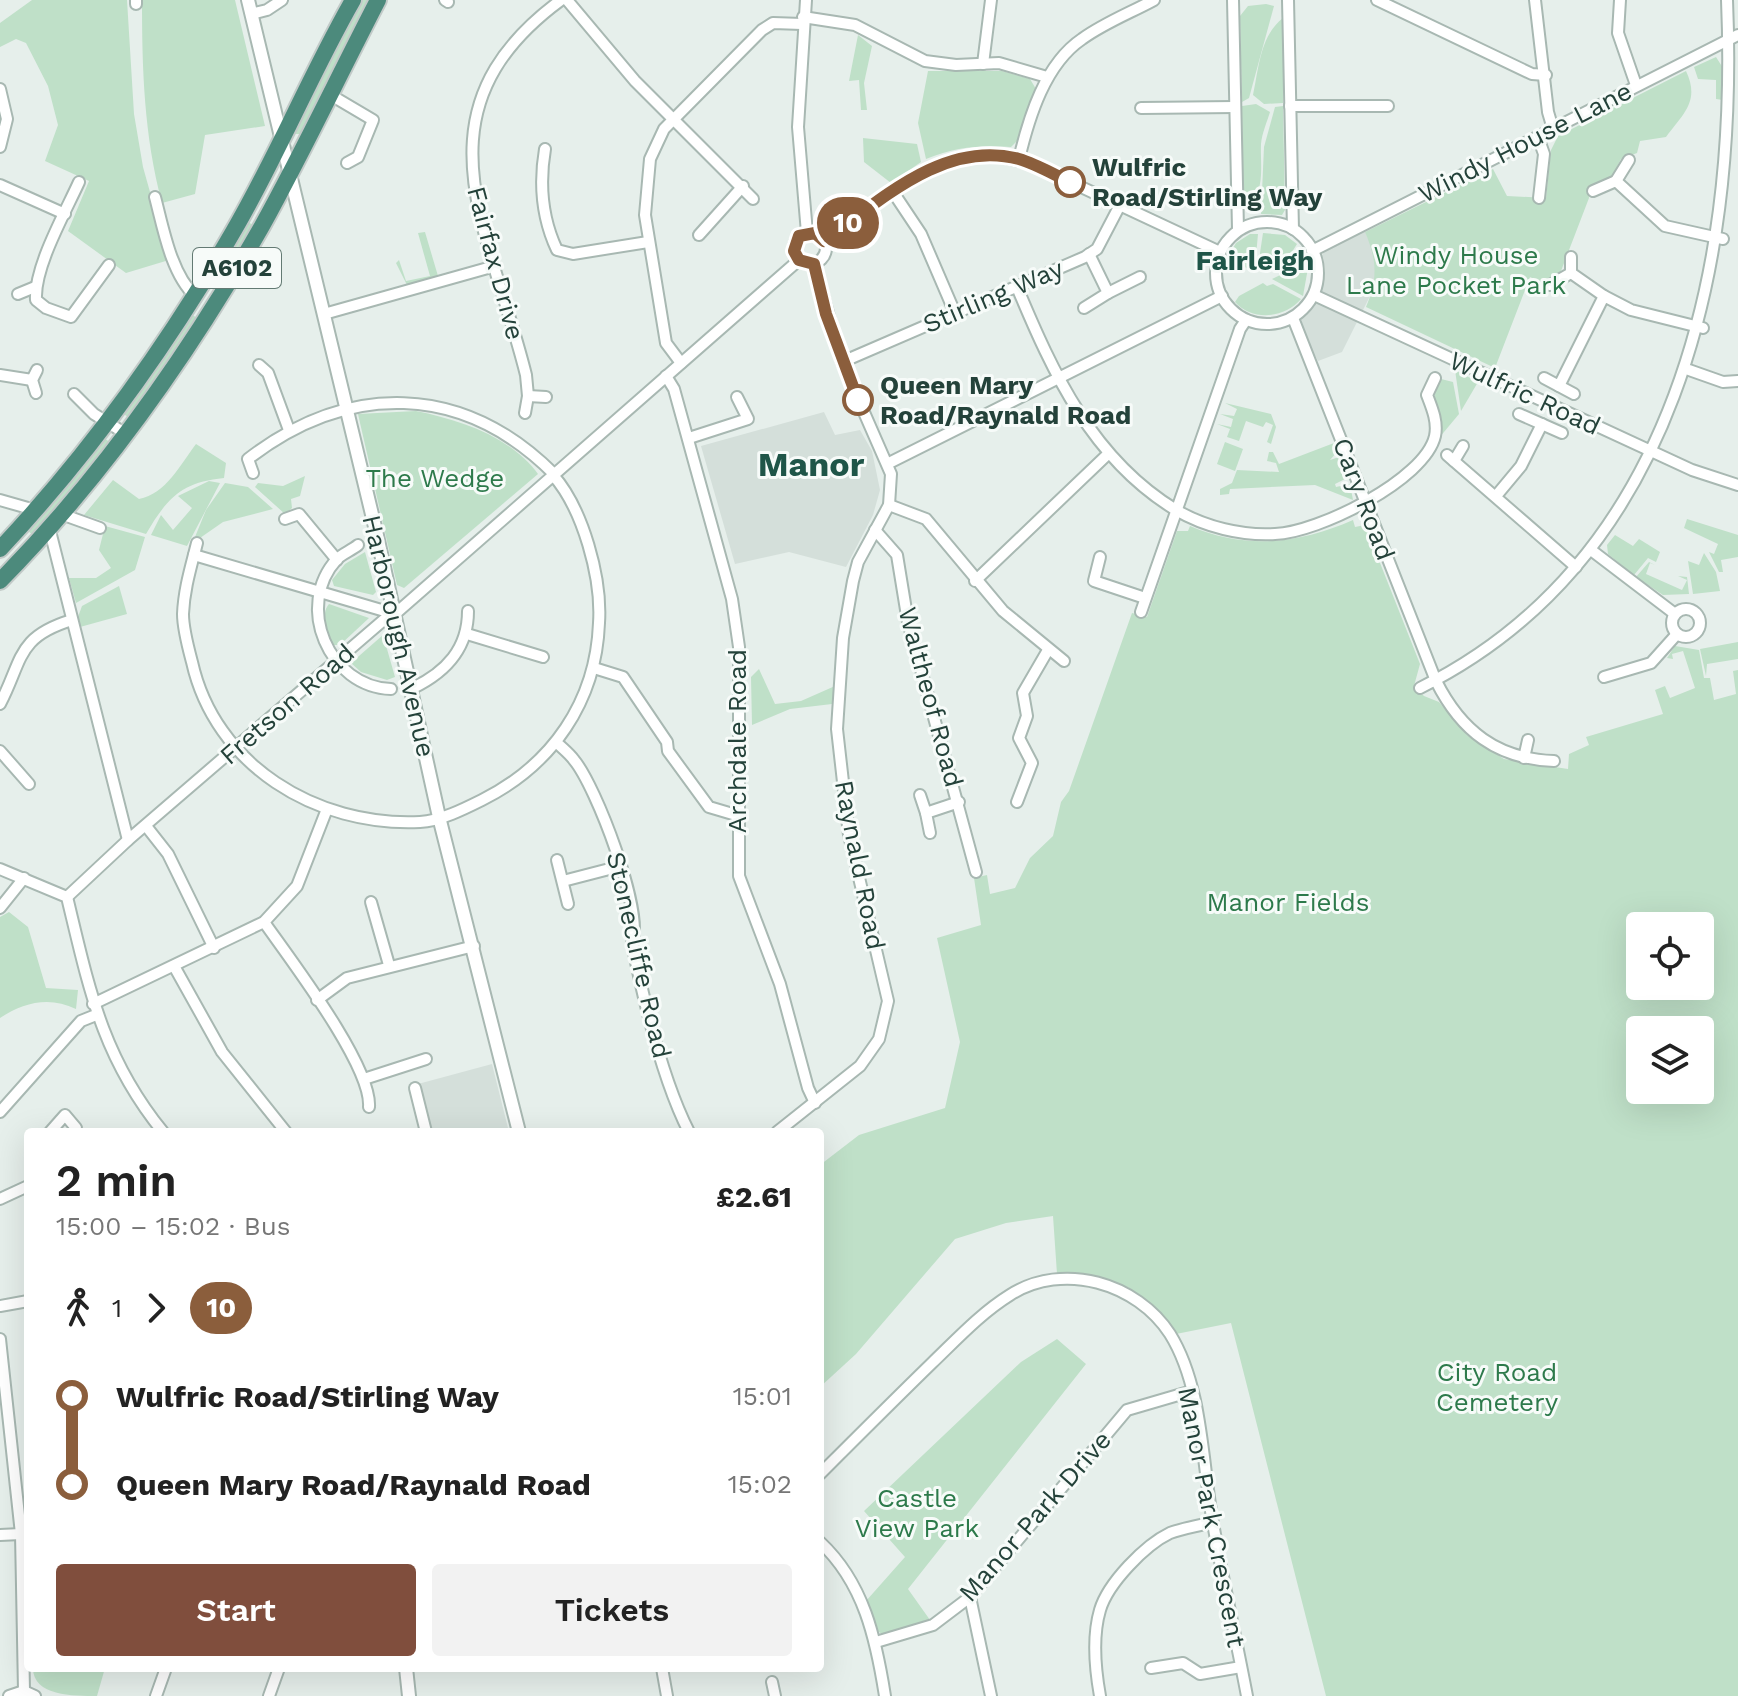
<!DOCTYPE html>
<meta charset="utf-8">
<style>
body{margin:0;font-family:"Work Sans",sans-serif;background:#f2f2f2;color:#222;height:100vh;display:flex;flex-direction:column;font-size:30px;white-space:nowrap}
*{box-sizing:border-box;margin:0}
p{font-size:26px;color:#767676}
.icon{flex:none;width:44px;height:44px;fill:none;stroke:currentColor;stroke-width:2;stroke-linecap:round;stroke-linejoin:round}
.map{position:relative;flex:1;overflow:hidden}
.sheet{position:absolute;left:24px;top:1128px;width:800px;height:544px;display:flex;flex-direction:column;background:#fff;border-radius:8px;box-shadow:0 8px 32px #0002}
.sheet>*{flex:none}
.badge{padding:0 16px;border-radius:26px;font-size:28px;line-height:52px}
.fabs{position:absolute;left:1626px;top:912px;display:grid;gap:16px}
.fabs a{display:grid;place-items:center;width:88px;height:88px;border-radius:8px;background:#fff;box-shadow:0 8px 32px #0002;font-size:40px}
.map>.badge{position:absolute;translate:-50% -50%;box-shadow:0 0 0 4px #fff}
.legs{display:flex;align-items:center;gap:12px;height:88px;padding:0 32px;font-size:26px}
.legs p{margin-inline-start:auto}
.head{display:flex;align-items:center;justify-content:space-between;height:136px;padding:0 32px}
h1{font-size:44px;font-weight:600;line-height:60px}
.cta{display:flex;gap:16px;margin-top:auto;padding:16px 32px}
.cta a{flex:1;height:92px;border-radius:8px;background:#804e3d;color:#fff;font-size:32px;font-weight:600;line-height:92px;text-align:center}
.cta a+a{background:#f2f2f2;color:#222}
ul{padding:0 32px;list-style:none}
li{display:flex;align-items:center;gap:28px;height:88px;font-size:30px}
li i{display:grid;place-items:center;width:12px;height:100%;margin:0 10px;background:currentColor}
li i::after{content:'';width:20px;height:20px;margin:-10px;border:6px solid;border-radius:50%;background:#fff}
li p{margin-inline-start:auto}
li:first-child i{background:linear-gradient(#0000 50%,currentColor 0)}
li:last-child i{background:linear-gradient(currentColor 50%,#0000 0)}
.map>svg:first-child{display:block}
</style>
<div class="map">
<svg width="1738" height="1696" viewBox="0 0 1738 1696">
<rect width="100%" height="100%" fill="#e6efeb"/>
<g fill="#d4dfda">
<polygon points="1364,229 1375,254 1376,284 1342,352 1318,361 1300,326 1302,318 1318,301 1322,286 1321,258 1325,249"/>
<polygon points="824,412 835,435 860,430 872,451 880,490 873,515 846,567 789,552 735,564 701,446"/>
<polygon points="492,1064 509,1132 430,1132 418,1084"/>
</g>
<g fill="#bfe0c8" fill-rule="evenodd">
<polygon points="32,0 127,0 134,114 143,167 169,260 126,273 68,231 89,181 45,161 58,125 48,86 26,43 16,39 0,47 0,23"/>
<path d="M 142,0 L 235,0 L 265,126 L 205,135 L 195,194 L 162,203 C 144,135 142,70 142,0 Z"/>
<polygon points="358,0 372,0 302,134 295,134 293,130"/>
<polygon points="1266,4 1274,6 1249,98 1242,102 1240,16 1248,6"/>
<path d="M 1283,18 L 1283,103 L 1264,104 L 1253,95 C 1259,67 1260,36 1283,18 Z"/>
<polygon points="858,35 872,46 864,83 867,110 861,110 859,80 849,81"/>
<polygon points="1716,57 1723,68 1723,100 1716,99 1716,80 1698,79 1694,67"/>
<path d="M 928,71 L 1002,71 L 1030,79 L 1036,89 L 1017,141 L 1011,147 C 979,145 956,147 926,159 L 918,123 Z"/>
<path d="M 1686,71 C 1700,101 1684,113 1666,137 L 1640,141 L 1637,153 L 1621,159 L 1612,177 L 1588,188 L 1589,198 L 1561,271 L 1545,284 L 1530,277 L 1495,368 L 1366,307 C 1378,279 1377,260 1365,232 L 1493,169 L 1507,196 L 1546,198 L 1551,150 L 1558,136 Z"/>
<path d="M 1256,104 L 1270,112 C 1267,122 1262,133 1261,144 C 1260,167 1267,195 1243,210 L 1242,106 Z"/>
<polygon points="1283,106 1285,210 1282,215 1261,214 1264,147 1275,107"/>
<polygon points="863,138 917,144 921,162 891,183 864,162"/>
<polygon points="245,221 256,226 217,291 208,285"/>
<polygon points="425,232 438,276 407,285 396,263 399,260 406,281 430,276 418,233"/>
<polygon points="1263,233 1285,235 1297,244 1292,252 1263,267 1260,253"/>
<polygon points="1250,234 1258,234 1256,256 1260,269 1255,271 1226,260 1236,243"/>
<polygon points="1301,265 1308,268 1303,296 1272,279"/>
<path d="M 1263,283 L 1267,286 L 1273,284 L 1301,299 C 1285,318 1253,322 1235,302 L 1239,296 Z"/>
<polygon points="191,314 200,320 131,419 122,413"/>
<polygon points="1455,370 1478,382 1461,411"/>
<polygon points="1441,379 1453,382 1459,414 1439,438 1433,399"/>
<polygon points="1225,403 1271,414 1276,427 1271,444 1267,442 1273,425 1266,422 1263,427 1246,421 1239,441 1227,437 1230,429 1217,424 1231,427 1233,419 1220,414 1234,416 1237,409"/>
<path d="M 416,411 C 460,420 510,436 538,474 L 404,588 L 397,585 L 358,414 Z"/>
<polygon points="103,437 112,444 36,538 27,530"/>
<polygon points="1225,442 1243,449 1235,471 1217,464"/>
<polygon points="1334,443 1337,452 1330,460 1339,457 1347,478 1335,484 1336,487 1350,484 1353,500 1315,485 1230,489 1229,494 1220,495 1220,489 1232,483 1237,470 1279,472 1276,463 1267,461 1269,452 1273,452 1279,464"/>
<path d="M 196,444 L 226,463 L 224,478 C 182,482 167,498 146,534 L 84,515 L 113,480 L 139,499 C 166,494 180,465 196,444 Z"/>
<polygon points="305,476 300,496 291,499 292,508 285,514 255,487 258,483 283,486"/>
<polygon points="209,481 220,483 187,546 151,535 161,515 173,530 192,508 178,496"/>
<polygon points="225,483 248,487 273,509 223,522 200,538 195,537 206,510"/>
<polygon points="1687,519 1738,535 1738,557 1721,560 1723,572 1719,572 1709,552 1714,554 1718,544 1684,528"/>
<path d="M 1353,520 L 1355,527 L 1365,525 L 1420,664 L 1414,686 L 1424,696 L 1439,702 L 1467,735 L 1504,759 L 1568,769 L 1569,754 L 1589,745 L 1586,737 L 1663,714 L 1655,690 L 1665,686 L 1670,698 L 1695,688 L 1683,651 L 1672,654 L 1673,659 L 1667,658 L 1675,646 L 1699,650 L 1704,678 L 1710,678 L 1714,700 L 1736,694 L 1733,671 L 1738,670 L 1738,1696 L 1326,1696 L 1231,1323 L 1176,1334 L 1128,1287 L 1057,1274 L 1053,1216 L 1006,1223 L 955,1239 L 856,1354 L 820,1387 L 820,1165 L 859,1135 L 945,1108 L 960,1042 L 937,938 L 981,925 L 974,878 L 987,875 L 990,894 L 1015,888 L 1030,858 L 1053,836 L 1061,802 L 1069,791 L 1132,613 L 1147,617 L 1177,531 L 1188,531 L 1190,526 C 1246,550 1298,544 1353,520 ZM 1640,926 L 1700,926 L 1700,986 L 1640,986 ZM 1640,1030 L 1700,1030 L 1700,1090 L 1640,1090 Z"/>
<polygon points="105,526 145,537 135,570 76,603 69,578 96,578 111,568 99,550"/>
<polygon points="1615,535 1633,546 1639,539 1660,552 1656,562 1648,558 1634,575 1608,554 1607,545"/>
<polygon points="365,552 376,592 373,595 334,586 332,580 345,564"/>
<polygon points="1704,553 1716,572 1720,591 1693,594 1688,561 1699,565"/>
<polygon points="1649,562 1655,565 1650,563 1646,574 1682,590 1687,580 1678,576 1687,577 1689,594 1663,595 1636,577"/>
<polygon points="119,586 127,614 80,627 78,617 82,606"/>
<path d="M 329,604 L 369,618 L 340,645 L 334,645 C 327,634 320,614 329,604 Z"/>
<polygon points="383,635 395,677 387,680 361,672 351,663"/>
<polygon points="1738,642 1738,659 1707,664 1706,676 1700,649"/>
<polygon points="759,669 775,704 801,701 835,686 832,704 790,709 752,725 751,677"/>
<path d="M 9,912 L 28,927 L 46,988 L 78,990 L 76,1009 C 50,996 24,1002 0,1018 L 0,917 Z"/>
<polygon points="1057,1339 1086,1364 908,1589 930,1620 885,1636 876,1630 866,1601 905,1557 864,1511 1021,1362"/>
<path d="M 33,1668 L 105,1668 L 97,1696 C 73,1696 33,1696 33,1668 Z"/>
</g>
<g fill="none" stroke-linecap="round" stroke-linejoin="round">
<defs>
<g id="minor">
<polyline points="136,0 136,4"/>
<polyline points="445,0 448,2"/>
<polyline points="567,0 635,81 753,199"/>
<polyline points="806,0 798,127 807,233"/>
<polyline points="1233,0 1238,229"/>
<polyline points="1288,0 1293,229"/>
<polyline points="1377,0 1532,74 1546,75"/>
<polyline points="1535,0 1548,112 1553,129"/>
<polyline points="1620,0 1618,33 1636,85"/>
<polyline points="251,14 267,10 282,0"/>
<polyline points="803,17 855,25 925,61 956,65 999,63 1047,77"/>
<polyline points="983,64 991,0"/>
<polyline points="0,89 7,119 0,147"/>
<polyline points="329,94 373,120 358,157 347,163"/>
<polyline points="1290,106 1388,106"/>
<polyline points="1141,108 1235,107"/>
<polyline points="1538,137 1544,154 1539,198"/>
<path d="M 545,149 C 539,184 542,218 557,250 L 573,254 L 648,242"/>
<path d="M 1019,159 C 1029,117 1045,64 1082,39 C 1104,23 1130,13 1154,0"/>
<polyline points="1616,181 1665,226 1723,239"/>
<path d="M 79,182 C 65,213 34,267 36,300 L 46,308 L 71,317 L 109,265"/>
<polyline points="0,185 65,214"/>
<polyline points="1593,191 1616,181 1629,160"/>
<polyline points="893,192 921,234 955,313"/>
<path d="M 155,197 C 163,227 171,274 195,296"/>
<circle cx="1267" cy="273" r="51"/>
<circle cx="810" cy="248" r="16"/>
<polyline points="699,235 743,186"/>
<polyline points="824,241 919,174 967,157 994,155 1032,164 1220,252"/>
<polyline points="1312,251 1738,35"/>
<polyline points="1571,273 1604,296"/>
<polyline points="1550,285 1571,273 1571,257"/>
<path d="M 1017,287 C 1053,373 1092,459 1176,510 C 1205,527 1242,536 1275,534 C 1317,533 1425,480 1435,436 C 1438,422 1432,408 1427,395 L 1435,378"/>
<polyline points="1108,293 1140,277"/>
<polyline points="18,294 35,287"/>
<polyline points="1314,295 1692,470 1738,485"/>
<polyline points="1084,308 1108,293 1089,254"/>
<polyline points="324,314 495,266"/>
<path d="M 1293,318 L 1436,681 C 1461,731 1497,759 1554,761"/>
<polyline points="842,362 1085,257 1097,249 1120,205"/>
<polyline points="681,363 666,343 645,215 650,159 664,129 762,30 773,23 802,24"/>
<polyline points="259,365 268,373 289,430"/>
<polyline points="1689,370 1723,382 1738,381"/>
<polyline points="0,375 32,380"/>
<polyline points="666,376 674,389 732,599 739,647 739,876 780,984 808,1088 815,1103"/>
<polyline points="1544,378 1574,394"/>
<polyline points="1559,386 1604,296 1631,310 1703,328"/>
<polyline points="36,393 32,380 37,370"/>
<polyline points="74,394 94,414 126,434"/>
<polyline points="528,396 546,397"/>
<path d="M 525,413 L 528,396 L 526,375 C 490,229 410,111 561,0"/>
<polyline points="1519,414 1562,433"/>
<polyline points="689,438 748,419 737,397"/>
<polyline points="1447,455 1576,567"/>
<polyline points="1454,461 1463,446"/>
<polyline points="889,463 1222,296"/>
<path d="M 253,473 L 248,459 C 348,382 462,382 554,474"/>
<polyline points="1496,496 1521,466 1542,424"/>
<polyline points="0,500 35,510"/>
<polyline points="889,505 926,519 1003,611 1064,661"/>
<polyline points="61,514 100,528"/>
<polyline points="285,519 299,514 337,560"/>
<polyline points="49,527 128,840"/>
<polyline points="875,530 897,555 908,622 976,872"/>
<path d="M 197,543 C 191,567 184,589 183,614 C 183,629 188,647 192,662 C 215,765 316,827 420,822 C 440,821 464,809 482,800 C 552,765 596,702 599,623 C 602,578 583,509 553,475"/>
<path d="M 358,545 C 352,550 342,554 337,559 C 294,606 329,687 391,689"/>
<polyline points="1591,550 1675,614"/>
<polyline points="194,555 395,614"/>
<polyline points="1100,557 1094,581 1145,598"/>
<polyline points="975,581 1108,454"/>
<circle cx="1686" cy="623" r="14"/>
<polyline points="1141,612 1240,329 1246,320"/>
<polyline points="467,634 543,657"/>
<polyline points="594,668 623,677 667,742 668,751 709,807 736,815"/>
<polyline points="1604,677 1651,663 1677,634"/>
<path d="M 413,688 C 446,672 468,649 468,611"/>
<path d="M 1420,688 C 1677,560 1738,266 1727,0"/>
<path d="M 0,704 C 23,660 16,637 72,620"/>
<path d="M 556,742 C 562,748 569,753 574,760 C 596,786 644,912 632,943 C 644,1002 662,1079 689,1132"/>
<polyline points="0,751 29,784"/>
<polyline points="1524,758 1528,740"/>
<polyline points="920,795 926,813"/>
<polyline points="1017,802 1032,763 1019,738 1027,716 1023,693 1048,650"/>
<polyline points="146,826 168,854 214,948"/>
<polyline points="930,833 926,813 959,802"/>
<polyline points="557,860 568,904"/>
<path d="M 0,869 L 67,897 C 89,988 102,1057 163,1132"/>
<polyline points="563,881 621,866"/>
<polyline points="67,897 128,840 386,618 395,614 799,260"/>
<polyline points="371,902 389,965"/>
<polyline points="0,908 24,878"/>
<path d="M 264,922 C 290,959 372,1066 369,1107"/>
<polyline points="174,966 222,1052 286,1132"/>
<polyline points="317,1000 347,978 474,946"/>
<polyline points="93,1004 264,922 297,886 327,809"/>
<polyline points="364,1079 426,1059"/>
<polyline points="415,1088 426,1132"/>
<polyline points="0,1112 81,1021 96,1015"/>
<polyline points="50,1132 65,1115 76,1128"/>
<polyline points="777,1132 860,1066 879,1039 888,1001 849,835 837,729 843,638 853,581 858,562 889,505 891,474 842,362 814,264"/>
<polyline points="0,1199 28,1186"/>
<polyline points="0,1306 28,1301"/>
<polyline points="0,1339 21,1534 24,1691"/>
<path d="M 820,1474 C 857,1437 894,1400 932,1363 C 957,1339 981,1313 1010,1295 C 1063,1261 1137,1283 1170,1334 C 1203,1387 1202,1464 1213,1523 C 1223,1581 1236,1638 1247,1696"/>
<polyline points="0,1535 21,1534"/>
<path d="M 820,1542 C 864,1583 876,1639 885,1696"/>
<polyline points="970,1597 991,1696"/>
<polyline points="876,1642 933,1625 970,1597 1127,1410 1192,1391"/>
<polyline points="662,1668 667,1696"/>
<polyline points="1151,1668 1183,1663 1200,1674 1241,1667"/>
<polyline points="772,1682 775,1696"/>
<polyline points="9,1696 24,1691 35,1696"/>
<polyline points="156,1696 166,1668"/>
<polyline points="269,1696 279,1668"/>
<path d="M 1100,1696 C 1095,1668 1092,1637 1100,1610 C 1108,1583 1145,1545 1170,1533 C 1183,1528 1199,1526 1212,1522"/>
</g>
<g id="tertiary">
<polyline points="248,0 376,531 439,817 519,1132"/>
<polyline points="406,1668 409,1696"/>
</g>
<g id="trunk">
<path d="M 0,549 C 90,453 167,346 233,232 C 277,157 310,75 353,0"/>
<path d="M 0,581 C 103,476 189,354 262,226 C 303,152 339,75 378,0"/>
</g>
</defs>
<use href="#minor" stroke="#a8b8b2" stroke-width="14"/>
<use href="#tertiary" stroke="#a8b8b2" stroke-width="16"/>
<use href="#trunk" stroke="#c2cac8" stroke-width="20"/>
<use href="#minor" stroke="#fff" stroke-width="10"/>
<use href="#tertiary" stroke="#fff" stroke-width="12"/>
<use href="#trunk" stroke="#4c8a7c" stroke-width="16"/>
</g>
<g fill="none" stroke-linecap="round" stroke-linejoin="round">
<defs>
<path id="line-1" d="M 858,400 L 826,314 L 814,264 L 799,260 L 794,251 L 799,236 L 815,233 L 824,241 C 880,201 944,139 1019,159 C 1036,164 1053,174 1070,182"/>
</defs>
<use href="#line-1" stroke="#fff" stroke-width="18"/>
<use href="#line-1" stroke="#8b5e3c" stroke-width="12"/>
</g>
<g fill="#fff" stroke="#8b5e3c" stroke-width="4">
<circle cx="1070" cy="182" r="14"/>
<circle cx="858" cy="400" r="14"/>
</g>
<g text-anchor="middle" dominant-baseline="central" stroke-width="6" stroke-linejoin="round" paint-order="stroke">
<rect fill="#f7fbf9" stroke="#637a73" stroke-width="2" x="193" y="248" width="88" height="40" rx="6"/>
<g font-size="24" font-weight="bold" fill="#24423a">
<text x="237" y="268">A6102</text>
</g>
<g font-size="26" fill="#24423a" stroke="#f7fbf9">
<text transform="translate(1525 142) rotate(-27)">Windy House Lane</text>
<text transform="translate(496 263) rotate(75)">Fairfax Drive</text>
<text transform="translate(993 296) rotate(-23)">Stirling Way</text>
<text transform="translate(1525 393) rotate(25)">Wulfric Road</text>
<text transform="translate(1364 499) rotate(69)">Cary Road</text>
<text transform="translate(399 636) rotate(77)">Harborough Avenue</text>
<text transform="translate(931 697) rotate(75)">Waltheof Road</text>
<text transform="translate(287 704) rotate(-41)">Fretson Road</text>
<text transform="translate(737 741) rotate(-90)">Archdale Road</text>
<text transform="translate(860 865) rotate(79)">Raynald Road</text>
<text transform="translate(639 955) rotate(77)">Stonecliffe Road</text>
<text transform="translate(1035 1516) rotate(-49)">Manor Park Drive</text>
<text transform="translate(1212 1517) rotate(79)">Manor Park Crescent</text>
</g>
<g font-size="26" font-weight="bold" fill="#24423a" stroke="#f7fbf9" text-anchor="start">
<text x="1092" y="167">Wulfric<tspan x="1092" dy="30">Road/Stirling Way</tspan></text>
<text x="880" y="385">Queen Mary<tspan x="880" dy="30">Road/Raynald Road</tspan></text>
</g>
<g font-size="26" fill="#2d7a4b" stroke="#f7fbf9">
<text x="1456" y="255">Windy House<tspan x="1456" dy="30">Lane Pocket Park</tspan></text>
<text x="435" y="478">The Wedge</text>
<text x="1288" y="902">Manor Fields</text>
<text x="1497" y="1372">City Road<tspan x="1497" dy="30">Cemetery</tspan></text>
<text x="917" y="1498">Castle<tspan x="917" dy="30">View Park</tspan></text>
</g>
<g font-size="28" font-weight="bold" fill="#1f5548" stroke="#f7fbf9">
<text x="1255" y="260">Fairleigh</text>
</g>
<g font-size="34" font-weight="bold" fill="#1f5548" stroke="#f7fbf9">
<text x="811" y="464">Manor</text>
</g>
</g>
</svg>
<div class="fabs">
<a><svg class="icon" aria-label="locate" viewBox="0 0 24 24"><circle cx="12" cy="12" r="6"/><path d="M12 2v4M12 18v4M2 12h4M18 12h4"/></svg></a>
<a><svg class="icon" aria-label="layers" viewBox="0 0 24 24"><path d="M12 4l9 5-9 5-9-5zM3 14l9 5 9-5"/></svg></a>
</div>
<b class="badge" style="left:848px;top:223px;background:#8b5e3c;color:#fff">10</b>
<section class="sheet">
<div class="head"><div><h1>2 min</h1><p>15:00 – 15:02 · Bus</p></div><b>£2.61</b></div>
<div class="legs"><svg class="icon" aria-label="walk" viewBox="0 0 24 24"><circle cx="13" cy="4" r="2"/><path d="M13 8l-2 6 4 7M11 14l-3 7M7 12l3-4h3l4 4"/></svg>1<svg class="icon" aria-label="forward" viewBox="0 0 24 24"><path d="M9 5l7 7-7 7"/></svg><b class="badge" style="background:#8b5e3c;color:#fff">10</b></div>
<ul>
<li><i style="color:#8b5e3c"></i><b>Wulfric Road/Stirling Way</b><p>15:01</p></li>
<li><i style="color:#8b5e3c"></i><b>Queen Mary Road/Raynald Road</b><p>15:02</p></li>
</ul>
<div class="cta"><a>Start</a><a>Tickets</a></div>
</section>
</div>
